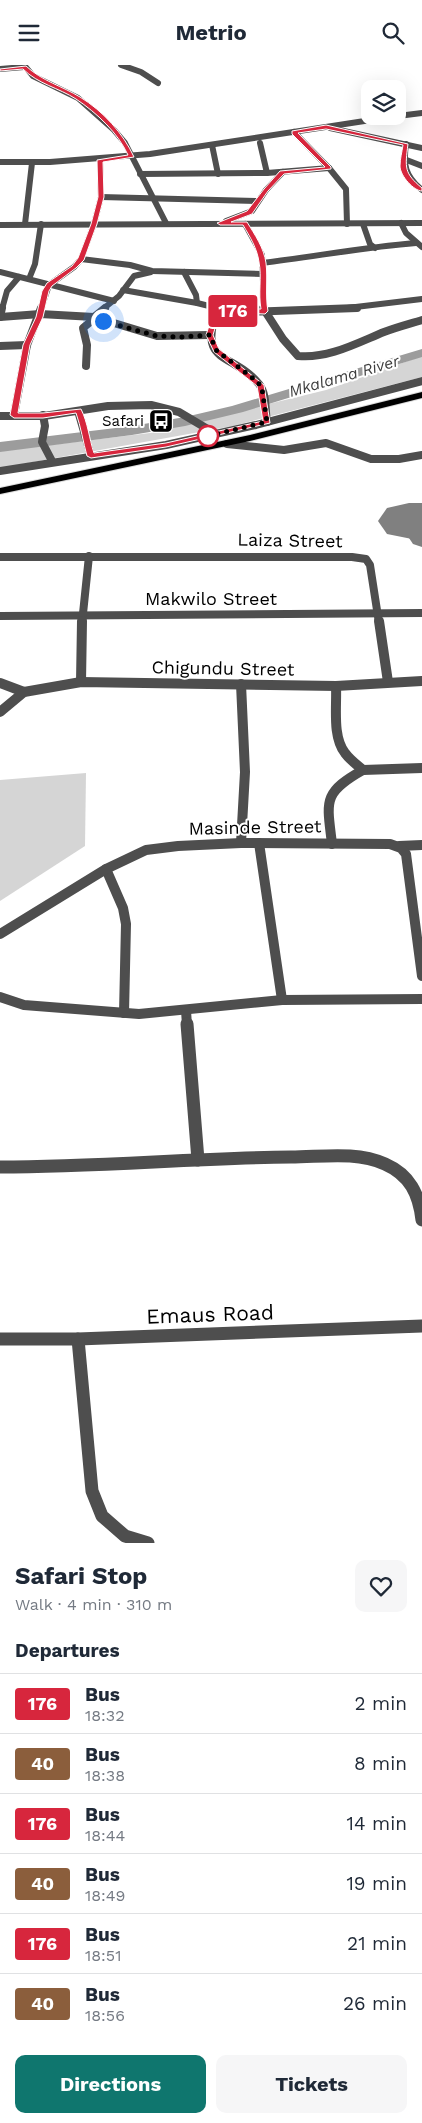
<!DOCTYPE html>
<meta charset="utf-8">
<style>
body{margin:0;font-family:"Work Sans",sans-serif;background:#f6f6f7;color:#1f2937;height:100vh;display:flex;flex-direction:column;font-size:19px;white-space:nowrap}
*{box-sizing:border-box;margin:0}
p{font-size:16px;color:#747a83}
.icon{flex:none;width:28px;height:28px;fill:none;stroke:currentColor;stroke-width:2;stroke-linecap:round;stroke-linejoin:round}
.map{position:relative;height:1478px;overflow:hidden}
.details{display:flex;flex-direction:column;background:#fff;flex:1}
.details>*{flex:none}
.badge{padding:0 10px;border-radius:4px;font-size:18px;line-height:32px}
.buttons{position:absolute;left:361px;top:15px;display:grid;gap:10px}
.buttons a{display:grid;place-items:center;width:45px;height:45px;border-radius:10px;background:#fff;box-shadow:0 5px 20px #0002;font-size:25px}
.you{position:absolute;width:25px;height:25px;margin:-12px;border:4px solid #fff;border-radius:50%;background:#1a73e8;box-shadow:0 0 0 8px #1a73e833}
.map>.badge{position:absolute;translate:-50% -50%;box-shadow:0 0 0 2px #fff}
h2{padding:0 15px;font-size:19px;line-height:45px}
.round{display:grid;place-items:center;flex:none;width:52px;height:52px;border-radius:10px;background:#f6f6f7}
.headline{display:flex;align-items:center;justify-content:space-between;height:85px;padding:0 15px}
h1{font-size:24px;font-weight:700;line-height:38px}
.action{display:flex;gap:10px;margin-top:auto;padding:10px 15px}
.action a{flex:1;height:58px;border-radius:10px;background:#0f766e;color:#fff;font-size:20px;font-weight:700;line-height:58px;text-align:center}
.action a+a{background:#f6f6f7;color:#1f2937}
ul{padding:0;list-style:none}
li{display:flex;align-items:center;gap:15px;height:60px;padding:0 15px;border-top:1px solid #e0e1e3}
li div{flex:1}
li b{display:block;font-size:19px}
li em{font-style:normal}
li .badge{min-width:55px;font-weight:700;text-align:center}
header{display:flex;justify-content:space-between;align-items:center;height:65px;padding:0 15px;background:#fff;font-size:22px;font-weight:700}
.map>svg:first-child{display:block}
</style>
<header><svg class="icon" aria-label="menu" viewBox="0 0 24 24"><path d="M4 6h16M4 12h16M4 18h16"/></svg>Metrio<svg class="icon" aria-label="search" viewBox="0 0 24 24"><circle cx="10" cy="10" r="6"/><path d="M15 15l6 6"/></svg></header>
<div class="map">
<svg width="422" height="1478" viewBox="0 0 422 1478">
<rect width="100%" height="100%" fill="#fff"/>
<g fill="#d5d5d5">
<polygon points="422,291 422,312 233,361 0,403 0,386 150,368 326,325"/>
<polygon points="86,708 85,781 0,836 0,715"/>
</g>
<g fill="none" stroke-linecap="round" stroke-linejoin="round">
<polygon fill="#9c9c9c" fill-rule="evenodd" points="422,284 422,292 243,347 185,361 132,370 0,387 0,377 132,361 185,352 232,341"/>
<polygon fill="#808080" fill-rule="evenodd" points="413,449 422,451 422,482 413,479 403,464 401,456 404,451"/>
<polygon fill="#808080" fill-rule="evenodd" points="409,438 422,438 422,476 387,469 378,456 387,443"/>
<defs>
<polygon id="trunk" points="422,327 422,333 250,376 0,429 0,423 250,370"/>
</defs>
<use href="#trunk" stroke="#dbdbdb" stroke-width="2"/>
<g stroke="#4e4e4e" stroke-width="6">
<polyline points="24,0 33,11 78,33 114,65 125,78 166,158"/>
<polyline points="121,0 141,7 158,18"/>
<polyline points="0,4 24,2"/>
<polyline points="398,51 422,48"/>
<polyline points="330,63 422,83"/>
<polyline points="294,67 329,103 346,124 347,159"/>
<polyline points="260,78 267,108"/>
<path d="M 406,79 C 403,100 405,111 422,125"/>
<polyline points="212,80 218,109"/>
<polyline points="404,94 422,101"/>
<polyline points="0,97 50,97 150,89 397,51"/>
<polyline points="140,109 267,108 329,103"/>
<polyline points="101,132 257,136"/>
<polyline points="226,156 252,146 266,125 283,107"/>
<polyline points="401,158 406,168 422,182"/>
<polyline points="25,159 32,98"/>
<polyline points="245,159 262,190 264,244"/>
<polyline points="363,159 370,179 375,183"/>
<polyline points="0,160 422,158"/>
<polyline points="81,194 130,200 152,206 262,209"/>
<path d="M 262,198 C 313,192 364,182 416,178"/>
<polyline points="0,207 114,236"/>
<polyline points="184,207 196,230 197,238"/>
<polyline points="29,214 35,199 41,159"/>
<polyline points="123,225 197,238 221,244"/>
<polyline points="2,244 7,226 19,212"/>
<polyline points="41,244 49,220 74,202 81,194 94,159 101,132 100,95"/>
<polyline points="103,244 119,231 134,211 151,207"/>
<polyline points="339,244 422,234"/>
</g>
<g stroke="#4e4e4e" stroke-width="8">
<polyline points="215,243 244,247 357,243"/>
<path d="M 263,243 L 283,274 L 298,291 C 328,294 357,278 384,267 C 397,262 409,259 422,255"/>
<path d="M 218,244 C 196,300 233,287 259,319 C 267,329 265,345 267,357"/>
<polyline points="0,252 40,249 94,252 105,243"/>
<polyline points="0,252 2,243"/>
<polyline points="94,252 157,271 209,270"/>
<polyline points="0,281 27,280"/>
<polyline points="86,301 87,280 83,263 95,253"/>
<polyline points="78,346 91,391"/>
<polyline points="14,350 27,280 41,243"/>
<polyline points="43,350 45,361 42,377 52,396"/>
<polyline points="0,351 44,351 108,341 151,340 179,347 216,369"/>
<polyline points="227,379 284,385 326,378 371,394 399,394 422,390"/>
<polyline points="0,406 166,380 256,360 422,316"/>
<polyline points="0,492 352,492 366,494 370,500 379,558"/>
<polyline points="0,551 422,548"/>
<polyline points="82,558 89,491"/>
</g>
<g stroke="#4e4e4e" stroke-width="10">
<polyline points="379,556 388,617"/>
<polyline points="81,617 82,556"/>
<polyline points="0,618 24,627"/>
<polyline points="241,619 245,707 241,778"/>
<path d="M 336,621 C 337,642 332,671 345,688 C 350,695 357,700 363,705 L 422,703"/>
<polyline points="0,647 24,627 81,617 336,621 422,616"/>
<polyline points="259,778 282,935"/>
<path d="M 332,779 C 327,736 322,728 363,705"/>
<polyline points="399,781 422,780"/>
<polyline points="106,804 123,843 126,859 124,948"/>
<polyline points="0,869 106,804 146,785 178,781 241,778 390,779 401,783 406,789 422,911"/>
<polyline points="0,932 24,940 139,949 282,935 422,934"/>
<polyline points="186,945 187,961"/>
</g>
<g stroke="#4e4e4e" stroke-width="13">
<polyline points="187,959 198,1095"/>
<path d="M 0,1102 C 97,1102 194,1093 291,1092 C 322,1092 356,1086 385,1099 C 410,1110 419,1129 422,1155"/>
<polyline points="0,1274 78,1274 422,1261"/>
<polyline points="78,1274 92,1426 102,1451 125,1471 148,1478"/>
</g>
<use href="#trunk" fill="#000" fill-rule="evenodd"/>
</g>
<path fill="#d7263d" stroke="#fff" d="M 26,1 C 42,16 62,21 80,32 C 103,46 123,68 134,92 L 103,97 L 104,132 L 97,159 L 84,195 L 76,203 L 52,221 L 49,226 L 43,252 L 30,280 L 18,348 L 43,348 L 81,344 C 88,358 89,373 94,388 L 166,378 L 263,356 L 257,321 L 214,287 L 206,270 L 215,243 L 261,244 C 258,228 262,212 259,197 C 257,183 250,172 243,160 L 220,160 L 217,158 L 247,146 L 264,124 L 280,106 L 325,102 L 292,69 L 292,66 L 326,60 L 408,79 C 405,103 404,108 422,123 L 422,126 C 414,126 400,111 400,101 C 400,94 402,87 403,80 L 326,64 L 298,68 L 331,102 L 331,104 L 284,109 L 268,126 L 252,149 L 231,157 L 247,157 C 255,170 264,183 266,198 C 268,214 265,230 268,246 L 265,249 L 220,247 L 213,270 L 219,284 L 264,320 L 270,358 L 166,382 L 91,393 L 87,391 C 83,377 81,362 76,348 L 43,353 L 14,353 L 10,350 L 23,280 L 36,252 L 42,226 L 47,218 L 72,201 L 78,193 L 91,159 L 98,132 L 97,95 L 128,90 C 118,68 97,48 76,34 C 59,23 38,19 23,4 L 0,6 L 0,4 Z"/>
<g fill="none" stroke-linecap="round" stroke-linejoin="round">
<polyline stroke="#000" stroke-width="5" stroke-dasharray="0 9" points="103,256 157,271 181,272 210,270 216,285 258,317 262,324 267,357 208,371"/>
</g>
<defs>
<symbol id="bus-square" viewBox="-11 -11 22 22"><rect x="-9" y="-9" width="18" height="18" rx="4" fill="#000" stroke="#fff"/><path d="M-5-6H5V4H4V6H2V4H-2V6H-4V4H-5ZM-3.5-4V0h7V-4ZM-3.5 1.2v1.5H-2V1.2ZM2 1.2v1.5H3.5V1.2Z" fill="#fff"/></symbol>
</defs>
<g fill-rule="evenodd">
<use href="#bus-square" x="147" y="342" width="28" height="28"/>
</g>
<circle fill="#fff" stroke="#d7263d" stroke-width="2.5" cx="208" cy="371" r="10"/>
<g text-anchor="middle" dominant-baseline="central" stroke-width="4" stroke-linejoin="round" paint-order="stroke">
<g font-size="15" fill="#000" stroke="#fff" text-anchor="end">
<text x="144" y="356">Safari</text>
</g>
<g font-size="16" font-style="italic" fill="#3d3d3d" stroke="#fff">
<text transform="translate(344 311) rotate(-16)">Mkalama River</text>
</g>
<g font-size="18" fill="#000" stroke="#fff">
<text transform="translate(290 475) rotate(1)">Laiza Street</text>
<text x="211" y="533">Makwilo Street</text>
<text transform="translate(223 603) rotate(1)">Chigundu Street</text>
<text transform="translate(255 762) rotate(-1)">Masinde Street</text>
</g>
<g font-size="21" fill="#000" stroke="#fff">
<text transform="translate(210 1249) rotate(-2)">Emaus Road</text>
</g>
</g>
</svg>
<div class="buttons">
<a><svg class="icon" aria-label="layers" viewBox="0 0 24 24"><path d="M12 4l9 5-9 5-9-5zM3 14l9 5 9-5"/></svg></a>
</div>
<div class="you" style="left:103px;top:256px"></div>
<b class="badge" style="left:233px;top:246px;background:#d7263d;color:#fff">176</b>
</div>
<section class="details">
<div class="headline"><div><h1>Safari Stop</h1><p>Walk · 4 min · 310 m</p></div><a class="round"><svg class="icon" aria-label="heart" viewBox="0 0 24 24"><path d="M12 20l-8-8c-3-5 5-10 8-4 3-6 11-1 8 4z"/></svg></a></div>
<h2>Departures</h2>
<ul>
<li><span class="badge" style="background:#d7263d;color:#fff">176</span><div><b>Bus</b><p>18:32</p></div><em>2 min</em></li>
<li><span class="badge" style="background:#8b5e3c;color:#fff">40</span><div><b>Bus</b><p>18:38</p></div><em>8 min</em></li>
<li><span class="badge" style="background:#d7263d;color:#fff">176</span><div><b>Bus</b><p>18:44</p></div><em>14 min</em></li>
<li><span class="badge" style="background:#8b5e3c;color:#fff">40</span><div><b>Bus</b><p>18:49</p></div><em>19 min</em></li>
<li><span class="badge" style="background:#d7263d;color:#fff">176</span><div><b>Bus</b><p>18:51</p></div><em>21 min</em></li>
<li><span class="badge" style="background:#8b5e3c;color:#fff">40</span><div><b>Bus</b><p>18:56</p></div><em>26 min</em></li>
</ul>
<div class="action"><a>Directions</a><a>Tickets</a></div>
</section>
